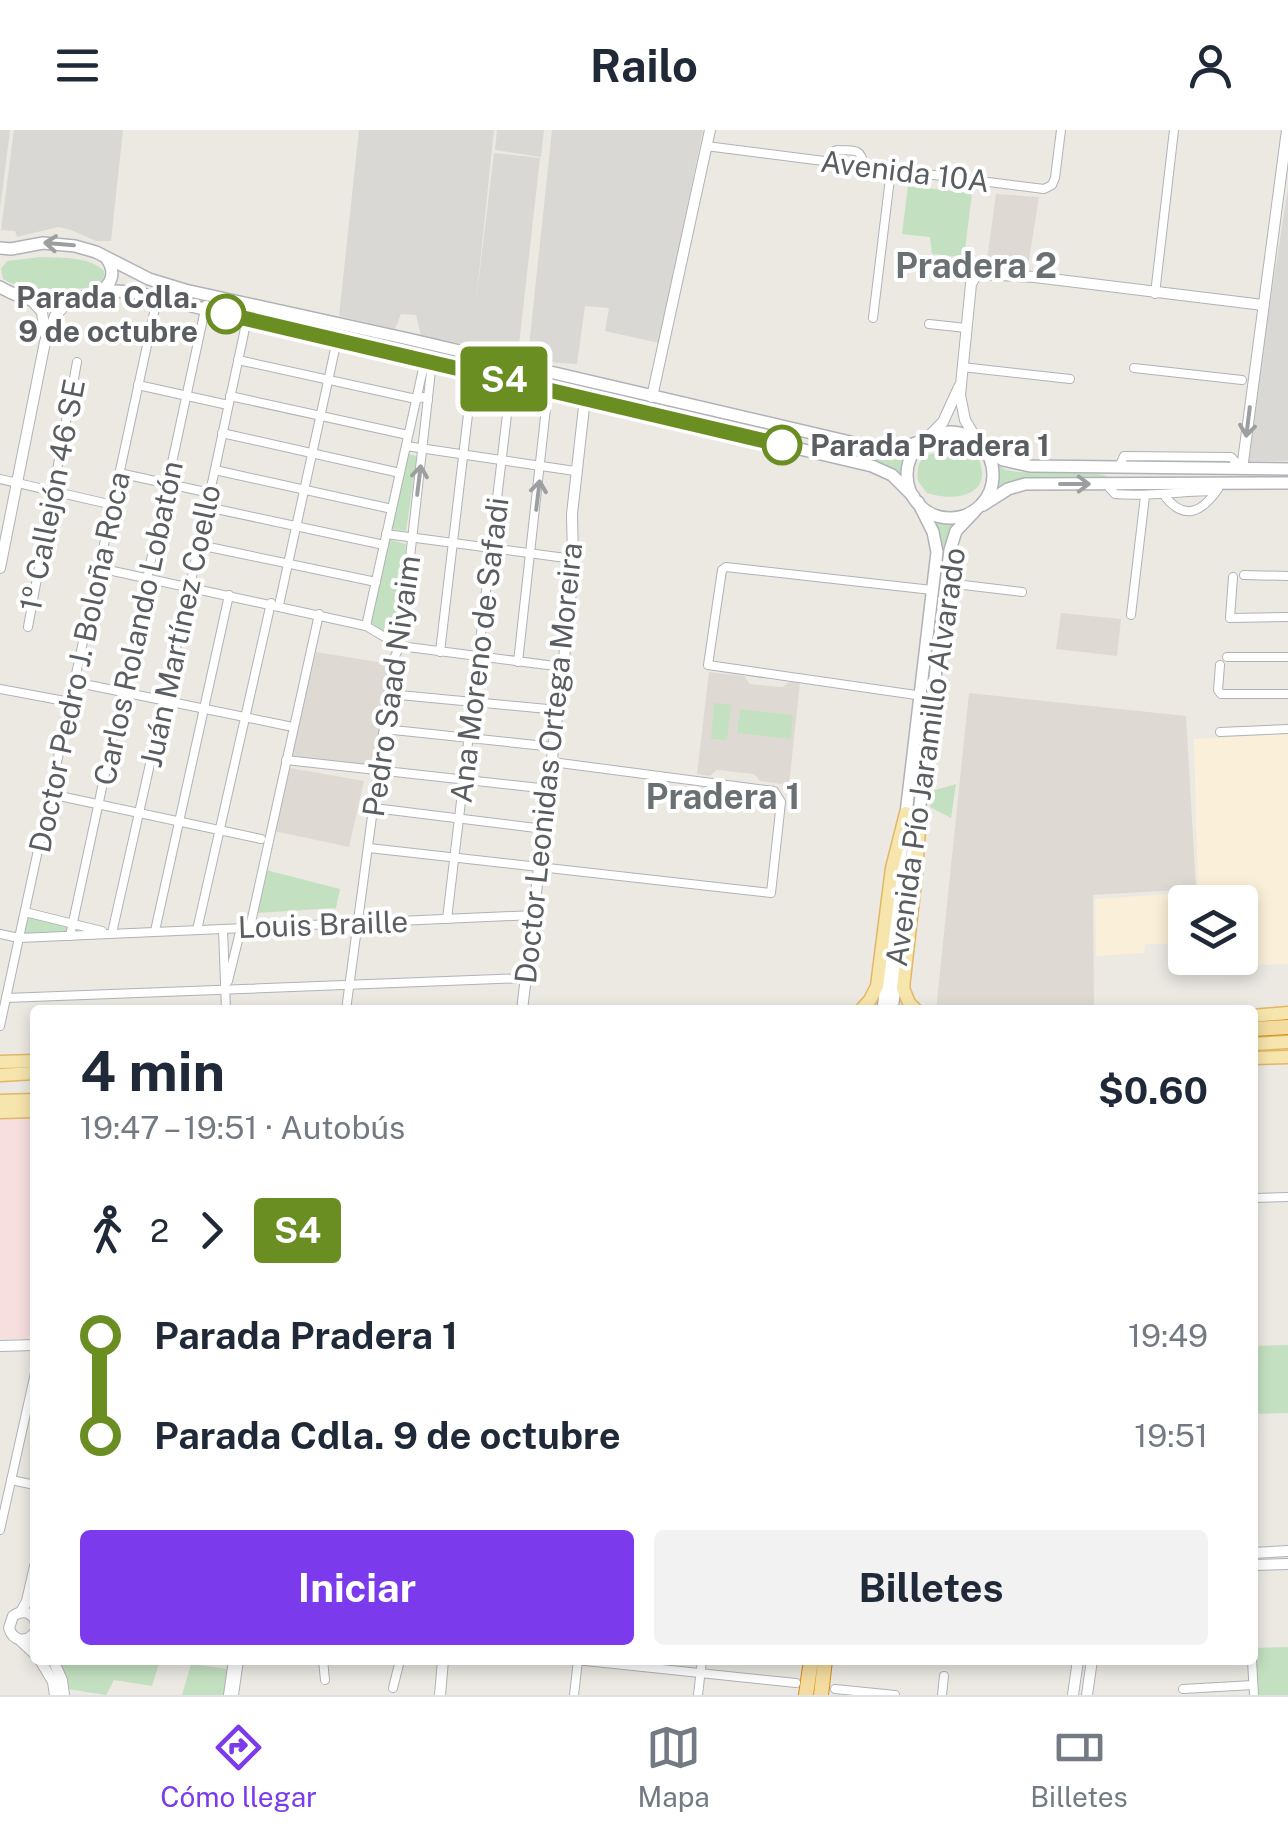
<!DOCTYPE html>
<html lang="es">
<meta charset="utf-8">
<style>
body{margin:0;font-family:"Public Sans",sans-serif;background:#f2f2f3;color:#1f2937;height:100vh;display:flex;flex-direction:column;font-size:38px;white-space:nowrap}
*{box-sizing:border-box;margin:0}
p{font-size:32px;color:#747a83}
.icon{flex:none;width:55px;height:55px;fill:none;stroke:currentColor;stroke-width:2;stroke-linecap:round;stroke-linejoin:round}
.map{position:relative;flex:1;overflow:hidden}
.drawer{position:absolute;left:30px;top:875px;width:1228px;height:660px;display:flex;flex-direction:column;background:#fff;border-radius:10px;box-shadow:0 5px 15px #0003}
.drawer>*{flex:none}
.badge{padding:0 20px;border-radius:8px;font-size:35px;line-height:65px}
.controls{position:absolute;left:1168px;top:755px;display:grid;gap:20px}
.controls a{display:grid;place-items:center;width:90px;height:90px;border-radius:10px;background:#fff;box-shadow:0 5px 15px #0003;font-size:50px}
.map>.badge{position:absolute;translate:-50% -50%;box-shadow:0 0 0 5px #fff}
.legs{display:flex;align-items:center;gap:15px;height:110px;padding:0 50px;font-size:32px}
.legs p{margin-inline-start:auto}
.summary{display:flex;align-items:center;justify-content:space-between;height:170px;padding:0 50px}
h1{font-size:55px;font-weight:700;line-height:75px}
.button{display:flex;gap:20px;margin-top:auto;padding:20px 50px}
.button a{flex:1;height:115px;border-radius:10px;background:#7c3aed;color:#fff;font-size:40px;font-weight:700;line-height:115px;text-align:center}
.button a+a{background:#f2f2f3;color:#1f2937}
ul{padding:0 50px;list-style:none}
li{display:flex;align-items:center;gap:35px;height:100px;font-size:38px}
li i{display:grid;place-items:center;width:15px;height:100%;margin:0 12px;background:currentColor}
li i::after{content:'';width:25px;height:25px;margin:-12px;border:8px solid;border-radius:50%;background:#fff}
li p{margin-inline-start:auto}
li:first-child i{background:linear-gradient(#0000 50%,currentColor 0)}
li:last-child i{background:linear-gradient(currentColor 50%,#0000 0)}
header{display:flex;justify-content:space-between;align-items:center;height:130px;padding:0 50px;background:#fff;font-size:45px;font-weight:700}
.dock{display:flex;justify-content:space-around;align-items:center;height:140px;border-top:2px solid #e0e1e3;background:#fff;font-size:28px;color:#747a83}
.dock a{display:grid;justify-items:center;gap:5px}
.dock .selected{color:#7c3aed}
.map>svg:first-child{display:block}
</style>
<header><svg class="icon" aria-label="menu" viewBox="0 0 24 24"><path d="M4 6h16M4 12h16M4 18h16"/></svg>Railo<svg class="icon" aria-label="person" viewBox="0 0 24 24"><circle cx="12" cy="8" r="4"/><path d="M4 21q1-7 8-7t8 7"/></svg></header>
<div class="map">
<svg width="1288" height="1565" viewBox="0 0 1288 1565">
<rect width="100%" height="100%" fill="#ebe9e2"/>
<polygon fill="#faf0d9" points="1288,604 1288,834 1250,835 1247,813 1240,813 1240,772 1185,772 1185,814 1145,814 1144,823 1096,826 1095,769 1198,762 1194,609"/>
<g fill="#dad8d4">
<polygon points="0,0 10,0 0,79"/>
<polygon points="14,0 123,0 111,111 96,111 71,100 58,97 17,107 15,101 1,100"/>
<polygon points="359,0 494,0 476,172 494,23 540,28 518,224 512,227 471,215 421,206 416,185 401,184 395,199 339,186"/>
<polygon points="497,0 544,0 541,27 495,20"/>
<polygon points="552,0 703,0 659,213 605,201 609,178 585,176 577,234 531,231 528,226"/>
<polygon points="1288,58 1288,331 1246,331 1261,231"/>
</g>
<g fill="#dedad3">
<polygon points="996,64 1039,67 1027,142 986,137"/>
<polygon points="1061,483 1121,489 1117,526 1056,519"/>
<polygon points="316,522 390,534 377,638 291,627"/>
<polygon points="709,542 744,546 750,554 782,557 791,551 800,552 789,655 760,651 754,644 717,640 710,646 697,644"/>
<polygon points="969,563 1186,586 1196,759 1093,765 1094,876 936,880"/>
<polygon points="290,638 364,651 349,717 274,701"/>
</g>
<polygon fill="#f8dfdf" points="35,988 35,1208 0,1209 0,989"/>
<g fill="#c3e1c1">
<polygon points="908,56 972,63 964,128 932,124 930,107 902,104"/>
<path d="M 41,127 C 61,128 89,126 104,141 C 105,150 100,154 93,157 C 62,161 30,165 3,149 L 1,139 L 7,131 Z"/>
<polygon points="823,314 887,327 906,325 903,347 886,334 822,316"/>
<path d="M 953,321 L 971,323 L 978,327 C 995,366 955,372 927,363 L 918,351 C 915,323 930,323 953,321 Z"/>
<polygon points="407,324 417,326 406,401 390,399"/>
<polygon points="999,335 1006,340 1017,342 1098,344 1107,346 1100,349 1030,348 1008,352 999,358"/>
<polygon points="933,389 956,395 917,668 914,675 942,422 941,408"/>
<polygon points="387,409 406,414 396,510 370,492"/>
<polygon points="714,573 731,575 727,610 711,609"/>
<polygon points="740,579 793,585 791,609 737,603"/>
<polygon points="956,654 951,688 930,677 932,661"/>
<polygon points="266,740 340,759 336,778 256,783"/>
<polygon points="25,782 73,794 70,806 19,808"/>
<polygon points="1288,1215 1288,1283 1253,1284 1253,1216"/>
<polygon points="1288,1517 1288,1565 1257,1565 1255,1518"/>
<polygon points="58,1530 160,1530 152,1556 114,1550 106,1565 68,1559"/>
<polygon points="191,1534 227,1539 224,1565 182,1565"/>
</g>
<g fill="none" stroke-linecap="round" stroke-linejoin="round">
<defs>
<g id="minor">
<polyline points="706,16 1044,59 1052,55 1055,48 1061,0"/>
<path d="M 830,32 L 834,21 L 837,20 C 854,21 861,17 864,36"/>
<polyline points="1155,164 1174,0"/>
<polyline points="873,188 891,40"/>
<polyline points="929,194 966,198"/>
<polyline points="238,230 416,269 424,267 428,270"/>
<polyline points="962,237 1070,249"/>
<polyline points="1134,238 1242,250"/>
<polyline points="138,255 228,275"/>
<polyline points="230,266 408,305"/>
<polyline points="222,303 400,343"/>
<polyline points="406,316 575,341"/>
<polyline points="1119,337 1124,326 1231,327 1242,339"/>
<polyline points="215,340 392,379"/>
<polyline points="119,343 210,363"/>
<polyline points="0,349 113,375"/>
<path d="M 1106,354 L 1115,364 C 1149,367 1182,361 1216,361"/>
<path d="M 1164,365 C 1184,392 1202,382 1218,359"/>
<polyline points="207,377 384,415"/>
<polyline points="386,404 573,429"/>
<polyline points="199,415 376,452"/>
<polyline points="99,438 366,496 400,516 563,537"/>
<polyline points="1244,445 1288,446"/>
<polyline points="1233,447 1230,488 1288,487"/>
<polyline points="947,453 1022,462"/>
<polyline points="279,475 337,210"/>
<polyline points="1131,485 1145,366"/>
<polyline points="366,496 425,230"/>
<polyline points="28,497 77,232"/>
<polyline points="440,522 473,242"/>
<polyline points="1227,527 1288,527"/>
<polyline points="518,532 548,260"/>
<polyline points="1220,535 1218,560 1221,564 1288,564"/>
<polyline points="74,552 288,596"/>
<polyline points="0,559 70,572"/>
<polyline points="389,564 558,580"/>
<polyline points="923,566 708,535 722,440 726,437 932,460"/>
<polyline points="384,599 554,617"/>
<polyline points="1220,602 1288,599"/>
<polyline points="286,630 549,659"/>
<polyline points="50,664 261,709"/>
<polyline points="374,678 544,699"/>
<polyline points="369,718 771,763 781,672 774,661 552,632"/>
<polyline points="25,782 102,801"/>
<polyline points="447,789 511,251"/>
<polyline points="250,797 319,484"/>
<polyline points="223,799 226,880"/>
<polyline points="197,800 271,473"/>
<polyline points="155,801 229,465"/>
<polyline points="112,803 190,456 247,189"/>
<polyline points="0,804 19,808 534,785"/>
<polyline points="70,806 206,175"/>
<polyline points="228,851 241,798"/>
<polyline points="6,868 526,848"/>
<polyline points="346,880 393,530 400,516 432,232"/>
<polyline points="0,896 157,169"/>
<polyline points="1252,1068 1288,1067"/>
<polyline points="11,1350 35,1355"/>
<polyline points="0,1400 35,1243"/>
<polyline points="323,1530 325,1550"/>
<polyline points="576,1530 796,1553"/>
<polyline points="1252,1530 1254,1565"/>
<polyline points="393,1558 400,1530"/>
<polyline points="835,1559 895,1565"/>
<polyline points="1183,1559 1253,1555"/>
<polyline points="228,1565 233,1530"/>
<polyline points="234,1565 239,1530"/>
<polyline points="574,1565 578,1530"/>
<polyline points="698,1565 702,1530"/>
<polyline points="942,1565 944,1546"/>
</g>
<g id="tertiary">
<polyline points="32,171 42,182 45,204"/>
<polyline points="652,267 710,0"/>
<polyline points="927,308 943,292 959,257"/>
<polyline points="980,315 965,290 960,265 971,154 975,147 981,144 1035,147 1263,175"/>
<polyline points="1242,339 1287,0"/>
<polyline points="0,438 45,212 55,186 69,171"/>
<polyline points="522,880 569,486 573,429 572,384 585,268"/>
<polyline points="0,1216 35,1215"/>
<polyline points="1252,1423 1288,1421"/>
<polyline points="1252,1435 1288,1434"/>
<polyline points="21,1482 27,1471 35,1436"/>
<path d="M 35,1490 C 30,1481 21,1480 13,1486 L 9,1498 C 13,1511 26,1514 35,1502"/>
<polyline points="21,1511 35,1524"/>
<polyline points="40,1530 53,1552 55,1565"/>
<polyline points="53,1530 62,1550 64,1565"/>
<polyline points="440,1565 443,1530"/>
<polyline points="1073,1565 1078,1530"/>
<polyline points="1087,1565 1092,1530"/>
</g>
<g id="secondary">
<polyline points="0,118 11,119 43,113 75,116 96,122 149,149 185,160 404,208 876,318 895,320 922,311"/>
<path d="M 0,157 C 21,169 43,176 67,171 C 83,168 97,162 113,161 C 143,161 176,173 205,179 L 872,336 L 892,345 L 914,367"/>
<path d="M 99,162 C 112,155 116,142 107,129"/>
<circle cx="950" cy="345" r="43"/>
<polyline points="984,319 1003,330 1030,336 1288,339"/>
<polyline points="983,375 1008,359 1025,354 1288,353"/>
<polyline points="905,692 937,422 933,402 918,372"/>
<polyline points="918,692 950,420 956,401 975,381"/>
<polyline points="883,880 902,715"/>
<polyline points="892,880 913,720"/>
</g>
<g id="primary">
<polyline points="861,880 870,870 877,856 892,738 906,683"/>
<polyline points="916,880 909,873 903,858 916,743 920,684"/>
<polyline points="1252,886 1288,883"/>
<polyline points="1252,914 1288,912"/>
<polyline points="1252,928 1288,927"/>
<polyline points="0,932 35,931"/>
<polyline points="0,945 35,943"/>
<polyline points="0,971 35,970"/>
<polyline points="0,982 35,981"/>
</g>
<g id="trunk">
<polyline points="1252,899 1288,897"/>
<polyline points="806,1565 811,1530"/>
<polyline points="821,1565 825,1530"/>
</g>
</defs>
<use href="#minor" stroke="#afb3b6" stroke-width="10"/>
<use href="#tertiary" stroke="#afb3b6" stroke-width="12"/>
<use href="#secondary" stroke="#afb2b6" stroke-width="14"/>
<use href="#primary" stroke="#e2b765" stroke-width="15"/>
<use href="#trunk" stroke="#d68e18" stroke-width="16"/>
<use href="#minor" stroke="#fff" stroke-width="8"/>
<use href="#tertiary" stroke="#fff" stroke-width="10"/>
<use href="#secondary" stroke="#fff" stroke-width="11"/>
<use href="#primary" stroke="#f6e5ad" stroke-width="12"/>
<use href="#trunk" stroke="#f4dca0" stroke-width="14"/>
</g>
<defs><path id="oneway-shaft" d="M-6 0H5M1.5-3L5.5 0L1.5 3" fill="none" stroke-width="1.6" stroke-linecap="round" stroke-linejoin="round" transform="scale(2.5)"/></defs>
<g stroke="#9c9ea0">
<use href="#oneway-shaft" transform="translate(59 114) rotate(-175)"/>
<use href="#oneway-shaft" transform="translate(1248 292) rotate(97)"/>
<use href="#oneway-shaft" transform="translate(419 350) rotate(-83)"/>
<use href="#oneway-shaft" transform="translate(1075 354)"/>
<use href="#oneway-shaft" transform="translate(538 365) rotate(-83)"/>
</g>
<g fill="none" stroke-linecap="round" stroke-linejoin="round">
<defs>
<polyline id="line-1" points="226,184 782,315"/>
</defs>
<use href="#line-1" stroke="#fff" stroke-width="22"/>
<use href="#line-1" stroke="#6b8e23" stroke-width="15"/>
</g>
<g fill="#fff" stroke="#6b8e23" stroke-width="5">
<circle cx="226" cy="184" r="18"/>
<circle cx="782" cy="315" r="18"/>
</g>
<g text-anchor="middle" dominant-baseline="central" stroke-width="8" stroke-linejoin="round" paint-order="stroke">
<g font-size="30" fill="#5a5e61" stroke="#fff">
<text transform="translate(905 41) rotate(7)">Avenida 10A</text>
<text transform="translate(52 365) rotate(-79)">1º Callejón 46 SE</text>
<text transform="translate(138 493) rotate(-78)">Carlos Rolando Lobatón</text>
<text transform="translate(180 496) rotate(-78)">Juán Martínez Coello</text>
<text transform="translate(479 520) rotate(-83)">Ana Moreno de Safadi</text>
<text transform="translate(79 532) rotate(-78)">Doctor Pedro J. Boloña Roca</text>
<text transform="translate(391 556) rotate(-82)">Pedro Saad Niyaim</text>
<text transform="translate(925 627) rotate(-82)">Avenida Pío Jaramillo Alvarado</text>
<text transform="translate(548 633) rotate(-84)">Doctor Leonidas Ortega Moreira</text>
<text transform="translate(323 794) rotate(-2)">Louis Braille</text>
</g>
<g font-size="30" font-weight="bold" fill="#5a5e61" stroke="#fff" text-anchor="end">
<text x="198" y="167">Parada Cdla.<tspan x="198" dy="34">9 de octubre</tspan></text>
<text x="810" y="315" text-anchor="start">Parada Pradera 1</text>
</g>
<g font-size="35" font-weight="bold" fill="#6b7073" stroke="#fff">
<text x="976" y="135">Pradera 2</text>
<text x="723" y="666">Pradera 1</text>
</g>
</g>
</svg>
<div class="controls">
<a><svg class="icon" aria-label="layers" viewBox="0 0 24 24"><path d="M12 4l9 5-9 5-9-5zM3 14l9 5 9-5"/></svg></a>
</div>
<b class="badge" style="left:504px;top:249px;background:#6b8e23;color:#fff">S4</b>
<section class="drawer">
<div class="summary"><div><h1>4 min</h1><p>19:47 – 19:51 · Autobús</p></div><b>$0.60</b></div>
<div class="legs"><svg class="icon" aria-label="walk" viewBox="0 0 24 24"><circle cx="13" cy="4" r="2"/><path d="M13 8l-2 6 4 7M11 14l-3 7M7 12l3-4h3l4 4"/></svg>2<svg class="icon" aria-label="forward" viewBox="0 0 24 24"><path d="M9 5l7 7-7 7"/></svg><b class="badge" style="background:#6b8e23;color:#fff">S4</b></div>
<ul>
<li><i style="color:#6b8e23"></i><b>Parada Pradera 1</b><p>19:49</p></li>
<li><i style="color:#6b8e23"></i><b>Parada Cdla. 9 de octubre</b><p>19:51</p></li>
</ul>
<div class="button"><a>Iniciar</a><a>Billetes</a></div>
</section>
</div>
<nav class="dock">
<a class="selected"><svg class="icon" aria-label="directions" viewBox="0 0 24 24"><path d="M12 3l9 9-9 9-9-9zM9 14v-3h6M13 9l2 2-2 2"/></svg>Cómo llegar</a>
<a><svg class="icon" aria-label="map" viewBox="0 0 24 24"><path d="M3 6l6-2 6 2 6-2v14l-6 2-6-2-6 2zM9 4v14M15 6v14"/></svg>Mapa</a>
<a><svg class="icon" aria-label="tickets" viewBox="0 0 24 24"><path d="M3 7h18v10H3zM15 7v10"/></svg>Billetes</a>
</nav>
